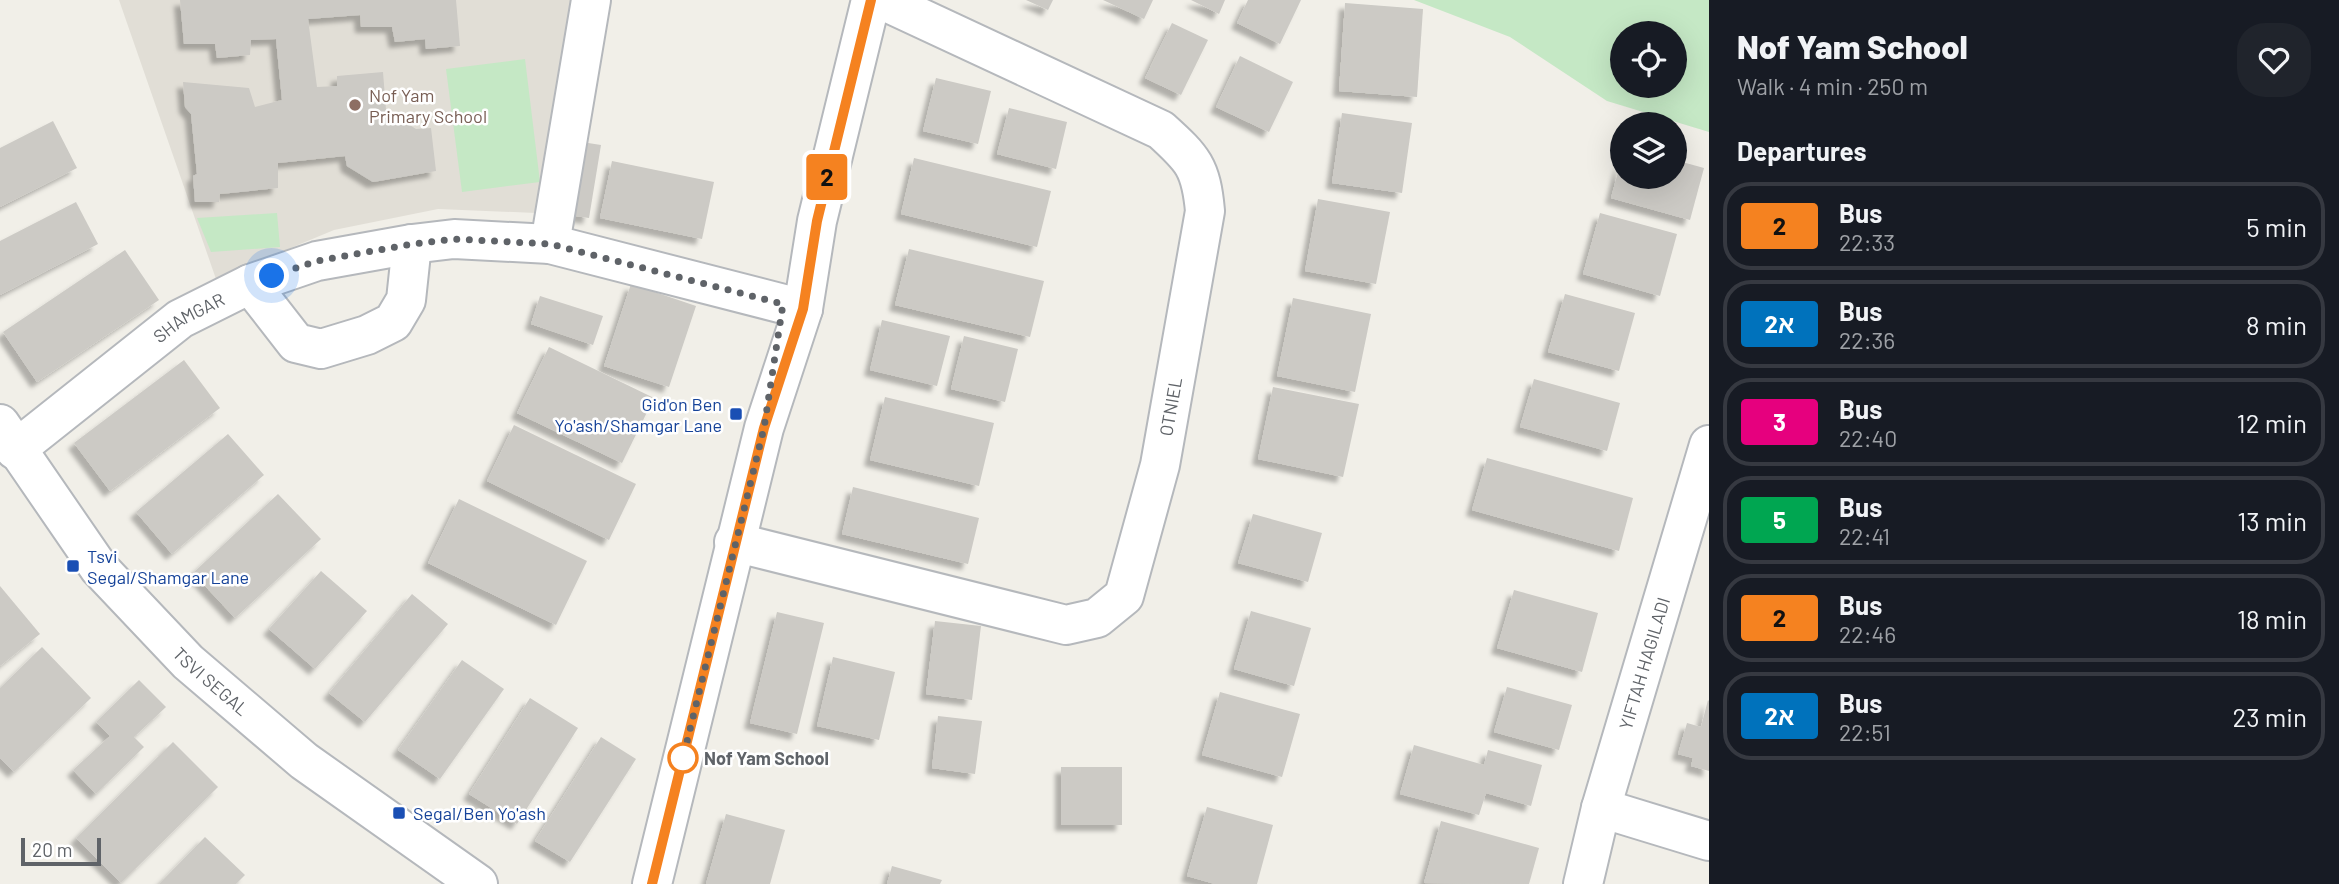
<!DOCTYPE html>
<meta charset="utf-8">
<style>
body{margin:0;font-family:Barlow,sans-serif;background:#20242c;color:#f1f3f6;height:100vh;display:flex;flex-direction:column;font-size:26px;white-space:nowrap}
*{box-sizing:border-box;margin:0}
p{font-size:23px;color:#9ea1a6}
.icon{flex:none;width:38px;height:38px;fill:none;stroke:currentColor;stroke-width:2;stroke-linecap:round;stroke-linejoin:round}
.map{position:relative;flex:1;overflow:hidden}
.sheet{display:flex;flex-direction:column;background:#171b24;width:630px}
.sheet>*{flex:none}
.badge{padding:0 14px;border-radius:5px;font-size:24px;line-height:46px}
.tools{position:absolute;left:1610px;top:21px;display:grid;gap:14px}
.tools a{display:grid;place-items:center;width:77px;height:77px;border-radius:50%;background:#171b24;box-shadow:0 7px 28px #0002;font-size:35px}
.scale{position:absolute;left:21px;bottom:18px;width:80px;box-sizing:border-box;padding-left:7px;border:4px solid #5f6368;border-top:0;font-size:19px;line-height:24px;white-space:nowrap;color:#5f6368;-webkit-text-stroke:5px #fff;paint-order:stroke}
.you{position:absolute;width:35px;height:35px;margin:-18px;border:5px solid #fff;border-radius:50%;background:#1a73e8;box-shadow:0 0 0 10px #1a73e833}
.map>.badge{position:absolute;translate:-50% -50%;box-shadow:0 0 0 4px #fff}
h2{padding:0 28px;font-size:26px;line-height:63px}
.round{display:grid;place-items:center;flex:none;width:74px;height:74px;border-radius:28px;background:#20242c}
.head{display:flex;align-items:center;justify-content:space-between;height:119px;padding:0 28px}
h1{font-size:33px;font-weight:800;line-height:52px}
ul{padding:0;list-style:none}
li{display:flex;align-items:center;gap:21px;height:88px;margin:0 14px 10px;padding:0 14px;border:4px solid #363941;border-radius:28px}
li div{flex:1}
li b{display:block;font-size:26px}
li em{font-style:normal}
li .badge{min-width:77px;font-weight:700;text-align:center}
main{display:flex;flex:1;min-height:0}
.map>svg:first-child{display:block}
</style>
<main>
<div class="map">
<svg width="1709" height="884" viewBox="0 0 1709 884">
<defs>
<filter id="shadow"><feDropShadow dx="-6" dy="6" stdDeviation="2" flood-color="#0004"/></filter>
</defs>
<rect width="100%" height="100%" fill="#f1efe8"/>
<polygon fill="#e1ded6" points="119,0 572,0 536,213 438,209 334,230 216,279"/>
<g fill="#c5e8c5" fill-rule="evenodd">
<path d="M 1414,0 L 1709,0 L 1709,132 L 1607,101 L 1510,37 ZM 1622,33 L 1675,33 L 1675,86 L 1622,86 Z"/>
<polygon points="525,59 540,182 462,192 446,69"/>
<polygon points="277,213 280,247 211,252 197,218"/>
</g>
<g fill="#cccac5" filter="url(#shadow)">
<polygon points="180,0 456,0 460,46 426,49 425,39 395,42 392,27 361,27 360,15 308,19 317,87 337,86 337,76 383,72 386,110 416,129 431,128 436,171 373,182 347,166 345,156 278,163 278,188 220,194 219,202 195,202 193,176 197,174 191,114 185,107 183,82 249,88 255,107 282,100 276,39 251,40 250,55 217,58 215,44 184,44"/>
<polygon points="1026,0 1053,0 1048,10"/>
<polygon points="1103,0 1153,0 1144,19"/>
<polygon points="1191,0 1225,0 1219,14"/>
<polygon points="1248,0 1301,0 1280,44 1237,23"/>
<polygon points="1345,3 1423,9 1417,97 1339,91"/>
<polygon points="1172,23 1208,40 1181,95 1145,78"/>
<polygon points="1240,56 1293,82 1269,132 1216,107"/>
<polygon points="936,78 991,91 978,144 923,131"/>
<polygon points="1009,108 1067,122 1056,169 997,154"/>
<polygon points="1342,113 1412,123 1402,193 1332,183"/>
<polygon points="53,121 77,168 0,207 0,148"/>
<polygon points="569,140 601,145 589,218 556,213"/>
<polygon points="914,158 1051,191 1037,247 901,214"/>
<polygon points="1675,160 1704,168 1690,220 1611,198 1621,161 1622,177 1675,177"/>
<polygon points="612,161 714,182 702,239 600,218"/>
<polygon points="1318,199 1390,212 1376,284 1305,271"/>
<polygon points="76,202 98,244 0,295 0,241"/>
<polygon points="1600,213 1677,234 1660,296 1583,274"/>
<polygon points="909,249 1044,281 1030,337 895,305"/>
<polygon points="125,250 159,300 37,382 3,332"/>
<polygon points="631,284 696,306 669,387 604,366"/>
<polygon points="1565,294 1635,313 1619,371 1548,352"/>
<polygon points="540,296 603,316 593,345 531,324"/>
<polygon points="1293,298 1371,314 1355,392 1277,376"/>
<polygon points="882,320 950,336 937,386 870,370"/>
<polygon points="964,336 1018,349 1005,402 951,389"/>
<polygon points="549,347 654,398 622,463 517,413"/>
<polygon points="184,360 220,408 110,491 74,443"/>
<polygon points="1534,379 1620,403 1607,451 1520,427"/>
<polygon points="1273,387 1359,404 1343,477 1258,459"/>
<polygon points="885,397 994,423 979,486 870,460"/>
<polygon points="514,425 636,484 609,540 487,481"/>
<polygon points="228,434 264,475 172,554 136,512"/>
<polygon points="1487,458 1633,498 1619,551 1472,510"/>
<polygon points="853,487 979,518 968,564 842,534"/>
<polygon points="278,494 321,539 235,618 193,573"/>
<polygon points="459,499 587,561 556,625 428,563"/>
<polygon points="1253,514 1322,533 1308,582 1238,563"/>
<polygon points="321,571 367,611 315,669 269,629"/>
<polygon points="0,586 40,634 0,666"/>
<polygon points="1514,590 1598,613 1582,672 1497,648"/>
<polygon points="412,594 448,624 365,722 329,693"/>
<polygon points="1251,611 1311,628 1294,686 1234,669"/>
<polygon points="777,612 824,623 797,734 750,723"/>
<polygon points="935,621 981,626 972,700 926,694"/>
<polygon points="42,647 91,698 14,772 0,758 0,688"/>
<polygon points="833,657 895,672 879,740 817,726"/>
<polygon points="462,660 504,689 440,779 398,750"/>
<polygon points="139,680 166,707 134,737 144,747 96,794 73,770 110,736 96,722"/>
<polygon points="1507,687 1572,705 1559,750 1494,732"/>
<polygon points="1220,692 1300,714 1282,777 1202,755"/>
<polygon points="530,698 578,728 517,824 469,794"/>
<polygon points="1708,700 1709,701 1709,771 1691,766 1693,758 1678,754 1687,723 1701,727"/>
<polygon points="938,716 982,721 975,774 932,768"/>
<polygon points="601,737 636,759 570,862 535,841"/>
<polygon points="173,742 218,787 121,883 76,838"/>
<polygon points="1414,745 1484,765 1488,750 1542,765 1531,806 1486,793 1479,815 1400,794"/>
<rect x="1061" y="767" width="61" height="58"/>
<polygon points="1207,807 1273,825 1257,884 1215,884 1187,876"/>
<polygon points="726,814 785,830 770,884 706,884"/>
<polygon points="1441,821 1539,848 1529,884 1424,883"/>
<polygon points="205,837 245,875 236,884 159,884"/>
<polygon points="892,866 942,880 940,884 887,884"/>
</g>
<g fill="none" stroke-linecap="round" stroke-linejoin="round">
<defs>
<g id="minor">
<polyline points="550,244 591,0"/>
<polyline points="250,284 296,343 321,349 367,335 393,322 406,300 412,244"/>
<path id="s1" d="M 0,424 L 99,568 L 188,662 L 304,761 L 478,884"/>
<path id="s2" d="M 15,450 L 180,319 L 250,284 L 317,261 L 412,244 L 454,239 L 550,244 L 803,309"/>
<path id="s3" d="M 734,542 L 1066,625 L 1097,618 L 1124,596 L 1160,465 L 1205,211 C 1201,167 1193,159 1161,130 L 882,0"/>
<polyline points="1601,808 1709,841"/>
<polyline points="652,884 764,428 803,309 817,221 871,0"/>
<path id="s4" d="M 1583,884 L 1601,808 L 1709,445"/>
</g>
</defs>
<use href="#minor" stroke="#b5b8bc" stroke-width="42"/>
<use href="#minor" stroke="#fff" stroke-width="38"/>
</g>
<g fill="none" stroke-linecap="round" stroke-linejoin="round">
<defs>
<polyline id="line" points="652,884 764,428 803,309 817,221 871,0"/>
</defs>
<use href="#line" stroke="#fff" stroke-width="16"/>
<use href="#line" stroke="#f58220" stroke-width="10"/>
<polyline stroke="#5f6368" stroke-width="7" stroke-dasharray="0 12.6" points="272,276 317,261 412,244 454,239 550,244 783,304 764,428 683,758"/>
</g>
<circle fill="#8d6e63" stroke="#fff" stroke-width="2.5" cx="355" cy="105" r="7"/>
<g fill="#1a4fb4" stroke="#fff" stroke-width="2.5">
<rect x="729" y="407" width="14" height="14" rx="3.5"/>
<rect x="66" y="559" width="14" height="14" rx="3.5"/>
<rect x="392" y="806" width="14" height="14" rx="3.5"/>
</g>
<circle fill="#fff" stroke="#f58220" stroke-width="3.5" cx="683" cy="758" r="14"/>
<g text-anchor="middle" dominant-baseline="central" stroke-width="5" stroke-linejoin="round" paint-order="stroke">
<g font-size="18" fill="#785e54" stroke="#fff" text-anchor="start">
<text x="369" y="95">Nof Yam<tspan x="369" dy="21">Primary School</tspan></text>
</g>
<g font-size="18" fill="#5f6368" stroke="#fff">
<text stroke="none"><textPath href="#s2" startOffset="219">SHAMGAR</textPath></text>
<text stroke="none"><textPath href="#s3" startOffset="604">OTNIEL</textPath></text>
<text stroke="none"><textPath href="#s4" startOffset="229">YIFTAH HAGILADI</textPath></text>
<text stroke="none"><textPath href="#s1" startOffset="334">TSVI SEGAL</textPath></text>
</g>
<g font-size="18" fill="#164399" stroke="#fff" text-anchor="start">
<text x="722" y="404" text-anchor="end">Gid'on Ben<tspan x="722" dy="21">Yo'ash/Shamgar Lane</tspan></text>
<text x="87" y="556">Tsvi<tspan x="87" dy="21">Segal/Shamgar Lane</tspan></text>
<text x="413" y="813">Segal/Ben Yo'ash</text>
</g>
<g font-size="18" font-weight="bold" fill="#5f6368" stroke="#fff" text-anchor="start">
<text x="704" y="758">Nof Yam School</text>
</g>
</g>
</svg>
<div class="tools">
<a><svg class="icon" aria-label="locate" viewBox="0 0 24 24"><circle cx="12" cy="12" r="6"/><path d="M12 2v4M12 18v4M2 12h4M18 12h4"/></svg></a>
<a><svg class="icon" aria-label="layers" viewBox="0 0 24 24"><path d="M12 4l9 5-9 5-9-5zM3 14l9 5 9-5"/></svg></a>
</div>
<div class="scale">20 m</div>
<div class="you" style="left:272px;top:276px"></div>
<b class="badge" style="left:827px;top:177px;background:#f58220;color:#111">2</b>
</div>
<section class="sheet">
<div class="head"><div><h1>Nof Yam School</h1><p>Walk · 4 min · 250 m</p></div><a class="round"><svg class="icon" aria-label="heart" viewBox="0 0 24 24"><path d="M12 20l-8-8c-3-5 5-10 8-4 3-6 11-1 8 4z"/></svg></a></div>
<h2>Departures</h2>
<ul>
<li><span class="badge" style="background:#f58220;color:#111">2</span><div><b>Bus</b><p>22:33</p></div><em>5 min</em></li>
<li><span class="badge" style="background:#0072bc;color:#fff">2א</span><div><b>Bus</b><p>22:36</p></div><em>8 min</em></li>
<li><span class="badge" style="background:#e6007e;color:#fff">3</span><div><b>Bus</b><p>22:40</p></div><em>12 min</em></li>
<li><span class="badge" style="background:#00a651;color:#fff">5</span><div><b>Bus</b><p>22:41</p></div><em>13 min</em></li>
<li><span class="badge" style="background:#f58220;color:#111">2</span><div><b>Bus</b><p>22:46</p></div><em>18 min</em></li>
<li><span class="badge" style="background:#0072bc;color:#fff">2א</span><div><b>Bus</b><p>22:51</p></div><em>23 min</em></li>
</ul>
</section>
</main>
